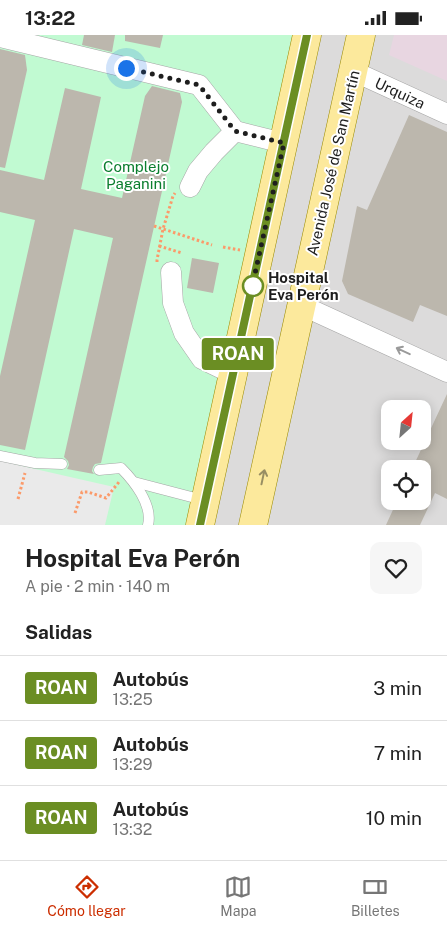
<!DOCTYPE html>
<html lang="es">
<meta charset="utf-8">
<style>
body{margin:0;font-family:"Public Sans",sans-serif;background:#f6f6f6;color:#222;height:100vh;display:flex;flex-direction:column;font-size:19px;white-space:nowrap}
*{box-sizing:border-box;margin:0}
p{font-size:16px;color:#767676}
.icon{flex:none;width:28px;height:28px;fill:none;stroke:currentColor;stroke-width:2;stroke-linecap:round;stroke-linejoin:round}
.map{position:relative;height:490px;overflow:hidden}
.panel{display:flex;flex-direction:column;background:#fff;flex:1}
.panel>*{flex:none}
.badge{padding:0 10px;border-radius:4px;font-size:18px;line-height:32px}
.needle{width:32px;rotate:27deg}
.buttons{position:absolute;left:381px;top:365px;display:grid;gap:10px}
.buttons a{display:grid;place-items:center;width:50px;height:50px;border-radius:10px;background:#fff;box-shadow:0 2px 12px #0003;font-size:25px}
.you{position:absolute;width:25px;height:25px;margin:-12px;border:4px solid #fff;border-radius:50%;background:#1a73e8;box-shadow:0 0 0 8px #1a73e833}
.map>.badge{position:absolute;translate:-50% -50%;box-shadow:0 0 0 2px #fff}
h2{padding:0 25px;font-size:19px;line-height:45px}
.round{display:grid;place-items:center;flex:none;width:52px;height:52px;border-radius:10px;background:#f6f6f6}
.headline{display:flex;align-items:center;justify-content:space-between;height:85px;padding:0 25px}
h1{font-size:24px;font-weight:700;line-height:38px}
ul{padding:0;list-style:none}
li{display:flex;align-items:center;gap:15px;height:65px;padding:0 25px;border-top:1px solid #e0e0e0}
li div{flex:1}
li b{display:block;font-size:19px}
li em{font-style:normal}
li .badge{min-width:55px;font-weight:700;text-align:center}
.status{display:flex;justify-content:space-between;align-items:center;height:35px;padding:0 25px;background:#fff;direction:ltr}
.status svg{height:14px;fill:currentColor}
.menu{display:flex;justify-content:space-around;align-items:center;height:70px;border-top:1px solid #e0e0e0;background:#fff;font-size:14px;color:#767676}
.menu a{display:grid;justify-items:center;gap:2px}
.menu .active{color:#cc2e00}
.map>svg:first-child{display:block}
</style>
<div class="status"><b>13:22</b><svg viewBox="0 0 49 12"><path d="M0 12V9h3v3zM5 12V6h3v6zM10 12V3h3v9zM15 12V0h3v12zM26 1h20v11H26zM47 4h2v5h-2z"/></svg></div>
<div class="map">
<svg width="447" height="490" viewBox="0 0 447 490">
<rect width="100%" height="100%" fill="#efeee4"/>
<path fill="#dcdbdb" fill-rule="evenodd" d="M 0,0 L 447,0 L 447,490 L 0,490 ZM 390,374 L 422,374 L 422,406 L 390,406 ZM 390,434 L 422,434 L 422,466 L 390,466 Z"/>
<polygon fill="#e8d6e1" points="394,0 447,0 447,46 389,20"/>
<polygon fill="#c1fad2" points="0,0 307,0 200,490 0,490"/>
<polygon fill="#eaeaea" points="0,426 114,452 105,490 0,490"/>
<g fill="#bcb7ad">
<polygon points="84,0 115,0 112,17 82,10"/>
<polygon points="125,0 163,0 160,13 125,6"/>
<polygon points="0,14 25,20 27,35 5,133 0,132"/>
<polygon points="152,51 180,58 182,67 101,428 95,429 93,432 92,436 94,439 67,434 69,430 68,426 64,422 113,203 74,194 25,415 0,410 0,341 35,185 0,177 0,135 44,145 65,53 101,62 81,154 122,163 145,61"/>
<polygon points="409,80 447,97 447,281 420,270 413,287 348,259 342,246 357,171 367,175"/>
<polygon points="192,223 219,228 213,258 187,253"/>
<polygon points="447,359 447,464 435,458 420,490 386,490 397,466 422,466 422,434 412,434"/>
</g>
<g fill="none" stroke-linecap="round" stroke-linejoin="round">
<defs>
<g id="service">
<polyline points="0,421 35,428 62,429"/>
<path d="M 99,435 L 121,433 C 134,446 153,470 148,490"/>
<polyline points="134,447 203,465"/>
</g>
<g id="minor">
<polyline points="0,2 199,50 235,96"/>
<polyline points="353,36 447,79"/>
<polyline points="190,152 198,136 214,117 235,96 283,108"/>
<polyline points="171,237 173,268 184,298 202,324 233,339"/>
<polyline points="301,270 447,337"/>
</g>
<g id="primary">
<polyline points="200,490 307,0"/>
<polyline points="253,490 361,0"/>
</g>
</defs>
<use href="#service" stroke="#a5a5a5" stroke-width="11"/>
<use href="#minor" stroke="#a5a5a5" stroke-width="21"/>
<use href="#primary" stroke="#988900" stroke-width="29"/>
<g stroke="#fb9a6a" stroke-width="3" stroke-dasharray="2.5 2.5" stroke-linecap="butt">
<polyline points="154,191 212,210"/>
<polyline points="159,211 182,218"/>
<polyline points="223,212 240,215"/>
<polyline points="157,227 157,225 163,194 173,161 175,158"/>
<polyline points="18,464 25,438"/>
<polyline points="75,478 82,457 88,457 106,463 119,447"/>
</g>
<use href="#service" stroke="#fff" stroke-width="10"/>
<use href="#minor" stroke="#fff" stroke-width="20"/>
<use href="#primary" stroke="#fce99c" stroke-width="28"/>
</g>
<defs><path id="oneway-shaft" d="M-6 0H5M1.5-3L5.5 0L1.5 3" fill="none" stroke-width="1.6" stroke-linecap="round" stroke-linejoin="round" transform="scale(1.25)"/></defs>
<use stroke="#9a9a9a" href="#oneway-shaft" transform="translate(403 316) rotate(-155)"/>
<use stroke="#988e63" href="#oneway-shaft" transform="translate(263 442) rotate(-78)"/>
<g fill="none" stroke-linecap="round" stroke-linejoin="round">
<defs>
<polyline id="line" points="200,490 307,0"/>
</defs>
<use href="#line" stroke="#fff" stroke-width="11"/>
<use href="#line" stroke="#6b8e23" stroke-width="8"/>
<polyline stroke="#1e1e1e" stroke-width="5" stroke-dasharray="0 9" points="126,33 199,50 235,96 284,108 252,252 253,251"/>
</g>
<circle fill="#fff" stroke="#6b8e23" stroke-width="2.5" cx="253" cy="251" r="10"/>
<g text-anchor="middle" dominant-baseline="central" stroke-width="4" stroke-linejoin="round" paint-order="stroke">
<g font-size="15" fill="#1e1e1e" stroke="#fff">
<text transform="translate(400 58) rotate(25)">Urquiza</text>
<text transform="translate(333 128) rotate(-77)">Avenida José de San Martín</text>
</g>
<g font-size="15" fill="#0b7e2e" stroke="#fff">
<text x="136" y="131">Complejo<tspan x="136" dy="17">Paganini</tspan></text>
</g>
<g font-size="15" font-weight="bold" fill="#1e1e1e" stroke="#fff" text-anchor="start">
<text x="268" y="242">Hospital<tspan x="268" dy="17">Eva Perón</tspan></text>
</g>
</g>
</svg>
<div class="buttons">
<a><svg class="needle" viewBox="-14 -14 28 28"><path d="M0-13l5 13h-10z" fill="#e53935"/><path d="M0 13l5-13h-10z" fill="#767676"/></svg></a>
<a><svg class="icon" aria-label="locate" viewBox="0 0 24 24"><circle cx="12" cy="12" r="6"/><path d="M12 2v4M12 18v4M2 12h4M18 12h4"/></svg></a>
</div>
<div class="you" style="left:126px;top:33px"></div>
<b class="badge" style="left:238px;top:319px;background:#6b8e23;color:#fff">ROAN</b>
</div>
<section class="panel">
<div class="headline"><div><h1>Hospital Eva Perón</h1><p>A pie · 2 min · 140 m</p></div><a class="round"><svg class="icon" aria-label="heart" viewBox="0 0 24 24"><path d="M12 20l-8-8c-3-5 5-10 8-4 3-6 11-1 8 4z"/></svg></a></div>
<h2>Salidas</h2>
<ul>
<li><span class="badge" style="background:#6b8e23;color:#fff">ROAN</span><div><b>Autobús</b><p>13:25</p></div><em>3 min</em></li>
<li><span class="badge" style="background:#6b8e23;color:#fff">ROAN</span><div><b>Autobús</b><p>13:29</p></div><em>7 min</em></li>
<li><span class="badge" style="background:#6b8e23;color:#fff">ROAN</span><div><b>Autobús</b><p>13:32</p></div><em>10 min</em></li>
</ul>
</section>
<nav class="menu">
<a class="active"><svg class="icon" aria-label="directions" viewBox="0 0 24 24"><path d="M12 3l9 9-9 9-9-9zM9 14v-3h6M13 9l2 2-2 2"/></svg>Cómo llegar</a>
<a><svg class="icon" aria-label="map" viewBox="0 0 24 24"><path d="M3 6l6-2 6 2 6-2v14l-6 2-6-2-6 2zM9 4v14M15 6v14"/></svg>Mapa</a>
<a><svg class="icon" aria-label="tickets" viewBox="0 0 24 24"><path d="M3 7h18v10H3zM15 7v10"/></svg>Billetes</a>
</nav>
